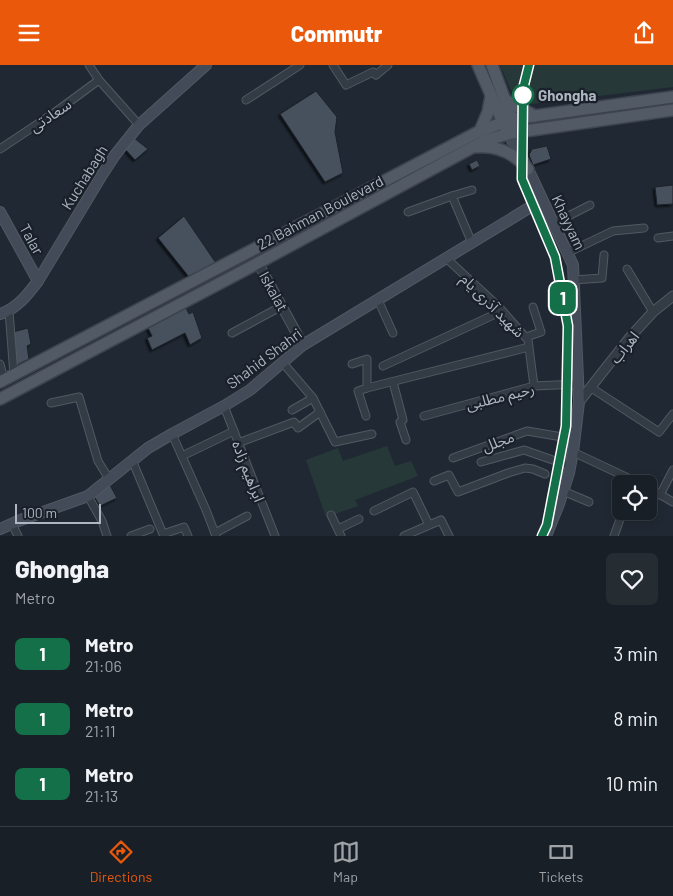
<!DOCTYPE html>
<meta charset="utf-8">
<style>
body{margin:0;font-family:Barlow,"Noto Sans Arabic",sans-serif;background:#252c32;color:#f1f3f6;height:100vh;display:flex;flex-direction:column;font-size:19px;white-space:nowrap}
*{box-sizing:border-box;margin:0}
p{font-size:16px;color:#9fa2a7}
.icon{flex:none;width:28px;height:28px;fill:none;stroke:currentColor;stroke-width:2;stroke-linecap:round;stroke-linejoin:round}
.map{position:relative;height:471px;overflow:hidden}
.details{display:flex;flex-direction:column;background:#181f26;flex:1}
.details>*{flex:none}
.badge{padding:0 10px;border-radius:8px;font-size:18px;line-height:32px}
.tools{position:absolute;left:612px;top:410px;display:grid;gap:10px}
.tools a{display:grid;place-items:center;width:45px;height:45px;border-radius:8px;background:#181f26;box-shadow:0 2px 8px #0003,0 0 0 1px #363d43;font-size:25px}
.scale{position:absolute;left:15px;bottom:12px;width:86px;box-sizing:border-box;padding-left:5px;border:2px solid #adb6c1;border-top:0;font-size:14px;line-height:18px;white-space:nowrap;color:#adb6c1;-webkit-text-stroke:4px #192029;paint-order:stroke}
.map>.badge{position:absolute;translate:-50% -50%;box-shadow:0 0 0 2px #fff}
.round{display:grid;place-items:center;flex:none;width:52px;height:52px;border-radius:8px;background:#252c32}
.summary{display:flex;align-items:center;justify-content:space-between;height:85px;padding:0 15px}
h1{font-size:24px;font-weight:800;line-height:38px}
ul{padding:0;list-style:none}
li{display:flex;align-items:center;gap:15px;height:65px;padding:0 15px}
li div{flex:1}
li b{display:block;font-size:19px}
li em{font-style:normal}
li .badge{min-width:55px;font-weight:700;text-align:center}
header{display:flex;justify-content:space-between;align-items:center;height:65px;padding:0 15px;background:#ea580c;color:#fff;font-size:22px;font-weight:800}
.menu{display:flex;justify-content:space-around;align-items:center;height:70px;border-top:1px solid #363d43;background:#181f26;font-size:14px;color:#9fa2a7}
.menu a{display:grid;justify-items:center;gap:2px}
.menu .active{color:#ea580c}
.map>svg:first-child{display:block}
</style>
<header><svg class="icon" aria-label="menu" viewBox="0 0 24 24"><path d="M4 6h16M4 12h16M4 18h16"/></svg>Commutr<svg class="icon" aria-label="share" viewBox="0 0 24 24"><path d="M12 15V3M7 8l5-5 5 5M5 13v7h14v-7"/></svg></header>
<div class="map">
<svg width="673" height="471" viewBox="0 0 673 471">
<defs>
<filter id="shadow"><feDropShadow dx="-2" dy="2" stdDeviation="1" flood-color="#0009"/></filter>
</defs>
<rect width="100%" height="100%" fill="#202933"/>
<g fill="#263938">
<polygon points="500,0 673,0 673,22 532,39 511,25"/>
<polygon points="387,381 395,401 411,396 418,411 355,435 358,441 326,452 306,395 338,383 343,396"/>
</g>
<g fill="#46515d" stroke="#1b222b" filter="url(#shadow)">
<polygon points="316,26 337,52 335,67 343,108 325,117 280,49"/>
<polygon points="134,73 148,84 135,95 124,83"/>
<polygon points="547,81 551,94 533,100 529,90 532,84"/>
<polygon points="477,95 480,101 472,105 469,99"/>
<polygon points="673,120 673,139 657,140 655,122"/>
<polygon points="184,151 216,198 189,212 158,173"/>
<polygon points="186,243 189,249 193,247 202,273 190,280 185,268 152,285 147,273 152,271 148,263"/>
<polygon points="28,263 31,279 27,281 29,294 15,301 13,267"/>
<polygon points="110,420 117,433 100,441 94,431"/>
</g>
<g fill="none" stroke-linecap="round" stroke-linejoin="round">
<defs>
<g id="minor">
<polyline points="89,0 99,15 139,60"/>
<polyline points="333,0 346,20 373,7 376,10 388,0"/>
<polyline points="246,35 300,0"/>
<polyline points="0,84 54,48 99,15"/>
<polyline points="452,131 472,178"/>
<polyline points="408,147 452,131 472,125"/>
<polyline points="553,159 590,140"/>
<polyline points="658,173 673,171"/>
<polyline points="567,188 613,166 644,163"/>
<polyline points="446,193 498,241 528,275 534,321"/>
<polyline points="627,204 653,247"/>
<polyline points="573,215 602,213 604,190"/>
<polyline points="378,235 393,268"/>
<polyline points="9,246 14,310"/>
<polyline points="232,268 282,241"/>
<polyline points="526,272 541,267 533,242"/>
<polyline points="283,298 313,333 335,377 372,369"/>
<polyline points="0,299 4,315"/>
<polyline points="352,299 367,294 367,323 358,326 366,351"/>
<polyline points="383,301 502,246"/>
<polyline points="393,317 403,355 400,357 406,375"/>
<polyline points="590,322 659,367 673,349"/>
<polyline points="367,323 529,282"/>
<polyline points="51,338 79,332 98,396 109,414"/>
<polyline points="224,341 275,471"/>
<polyline points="292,345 313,333"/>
<polyline points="424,351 534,321 578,319"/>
<polyline points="172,369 206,445 216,471"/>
<polyline points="238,378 294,357 298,363 320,347"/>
<polyline points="573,387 641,419"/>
<polyline points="182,391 234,366"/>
<polyline points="453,393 527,366 574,374"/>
<polyline points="132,395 163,469 184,462 188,471"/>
<polyline points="481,397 524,385 570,401"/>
<polyline points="434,416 449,410 458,427 508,408 525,403 533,404 545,409"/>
<polyline points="649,423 673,437"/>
<polyline points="563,426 589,437"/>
<polyline points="660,430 673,405"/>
<polyline points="88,431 102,456 107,471"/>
<polyline points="374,446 413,427 429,460"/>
<polyline points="331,450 341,471"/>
<polyline points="12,459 18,471"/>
<polyline points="338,464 359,454"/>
<polyline points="215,468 247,451"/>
<polyline points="131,471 150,464"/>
<polyline points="404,471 441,455 449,471"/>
<polyline points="614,471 623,446"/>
</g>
<g id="tertiary">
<polyline points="258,198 303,280"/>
<polyline points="579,337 631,271 653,247 673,231"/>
</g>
<g id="secondary">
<polyline points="508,68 528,104 573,200 579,337 573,387 569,408 559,439 546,471"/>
<polyline points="0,147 38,216"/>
<path d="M 0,249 C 17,244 28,229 38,216 L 102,110 L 115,90 L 139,60 L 206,0"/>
<polyline points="0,464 18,456 88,431 148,383 172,369 224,341 250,325 303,280 542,135"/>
</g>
<g id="primary">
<polyline points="478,0 505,62"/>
<polyline points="492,0 514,60"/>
<polyline points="505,35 535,51"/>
<polyline points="480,66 488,47 491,31"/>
<path d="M 476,82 C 497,80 514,88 528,104"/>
<polyline points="0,317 478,67 512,54 673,32"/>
<polyline points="0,334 258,198 484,76 511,68 673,45"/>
</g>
</defs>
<use href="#minor" stroke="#515962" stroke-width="9"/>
<use href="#tertiary" stroke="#515962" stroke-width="11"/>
<use href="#secondary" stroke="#515962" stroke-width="12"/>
<use href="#primary" stroke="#3d444e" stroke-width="14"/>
<use href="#minor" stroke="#333b44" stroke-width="7"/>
<use href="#tertiary" stroke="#333b44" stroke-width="9"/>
<use href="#secondary" stroke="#424b57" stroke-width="10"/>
<use href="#primary" stroke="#515a65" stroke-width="11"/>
</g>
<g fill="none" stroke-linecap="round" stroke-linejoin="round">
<defs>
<polyline id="line" points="529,0 523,24 522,114 555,192 568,261 566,361 547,460 542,471"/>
</defs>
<use href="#line" stroke="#fff" stroke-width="11"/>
<use href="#line" stroke="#147049" stroke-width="8"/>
</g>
<circle fill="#fff" stroke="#147049" stroke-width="2.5" cx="523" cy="30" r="10"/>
<g text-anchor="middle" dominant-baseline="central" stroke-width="4.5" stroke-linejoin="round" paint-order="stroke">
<g font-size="15" font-weight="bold" fill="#adb6c1" stroke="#192029" text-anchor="start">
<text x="538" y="30">Ghongha</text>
</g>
<g font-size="15" fill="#adb6c1" stroke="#192029">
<text transform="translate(50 50) rotate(-34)">سعادتی</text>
<text transform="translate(84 112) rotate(-58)">Kuchabagh</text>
<text transform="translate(320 147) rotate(-28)">22 Bahman Boulevard</text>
<text transform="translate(569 157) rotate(65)">Khayyam</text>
<text transform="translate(32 174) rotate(61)">Talar</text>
<text transform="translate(274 226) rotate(61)">Iskalat</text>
<text transform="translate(493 240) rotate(45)">شهید آذری یام</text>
<text transform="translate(624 282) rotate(-51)">اهراب</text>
<text transform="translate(264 293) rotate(-37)">Shahid Shahri</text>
<text transform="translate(500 331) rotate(-14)">رحیم مطلبی</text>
<text transform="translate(498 376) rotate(-20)">مجلل</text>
<text transform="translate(249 406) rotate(69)">ابراهیم زاده</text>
</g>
</g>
</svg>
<div class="tools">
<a><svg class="icon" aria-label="locate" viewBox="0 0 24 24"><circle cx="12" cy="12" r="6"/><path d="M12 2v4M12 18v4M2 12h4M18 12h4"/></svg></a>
</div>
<div class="scale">100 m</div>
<b class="badge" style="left:563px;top:233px;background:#147049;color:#fff">1</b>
</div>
<section class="details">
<div class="summary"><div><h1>Ghongha</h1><p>Metro</p></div><a class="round"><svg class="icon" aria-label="heart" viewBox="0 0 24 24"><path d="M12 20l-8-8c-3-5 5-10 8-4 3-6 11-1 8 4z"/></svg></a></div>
<ul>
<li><span class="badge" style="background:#147049;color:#fff">1</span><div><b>Metro</b><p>21:06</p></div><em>3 min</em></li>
<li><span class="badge" style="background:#147049;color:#fff">1</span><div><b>Metro</b><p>21:11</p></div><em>8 min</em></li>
<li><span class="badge" style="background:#147049;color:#fff">1</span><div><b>Metro</b><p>21:13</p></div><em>10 min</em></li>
</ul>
</section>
<nav class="menu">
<a class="active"><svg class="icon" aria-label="directions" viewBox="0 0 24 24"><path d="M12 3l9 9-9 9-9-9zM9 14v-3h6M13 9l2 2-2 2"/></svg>Directions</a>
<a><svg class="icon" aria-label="map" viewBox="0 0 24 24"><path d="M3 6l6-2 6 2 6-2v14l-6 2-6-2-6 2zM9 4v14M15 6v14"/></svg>Map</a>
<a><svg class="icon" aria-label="tickets" viewBox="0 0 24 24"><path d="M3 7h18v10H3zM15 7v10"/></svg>Tickets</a>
</nav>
